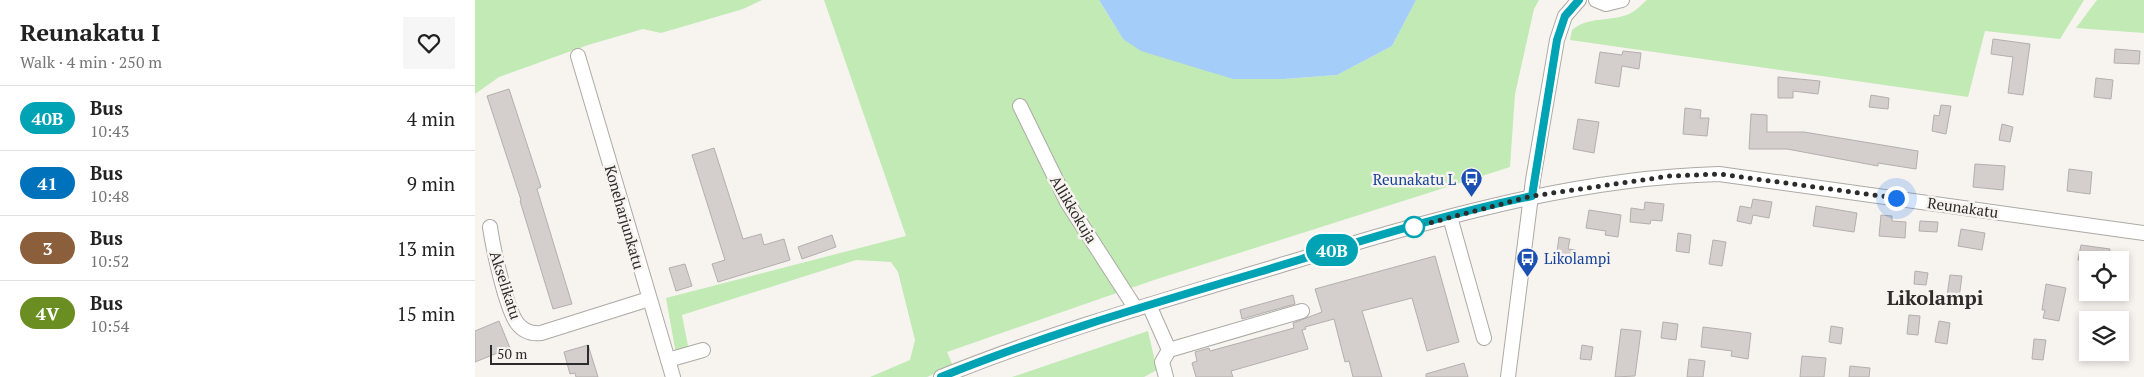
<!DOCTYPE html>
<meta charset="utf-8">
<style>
body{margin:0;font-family:"PT Serif",serif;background:#f6f6f6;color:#222;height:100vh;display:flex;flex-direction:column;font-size:19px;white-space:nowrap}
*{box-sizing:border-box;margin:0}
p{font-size:16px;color:#767676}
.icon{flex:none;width:28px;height:28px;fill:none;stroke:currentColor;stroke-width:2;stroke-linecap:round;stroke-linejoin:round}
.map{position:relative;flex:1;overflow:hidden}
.details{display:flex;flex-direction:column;background:#fff;width:475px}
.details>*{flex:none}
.badge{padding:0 10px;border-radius:16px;font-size:18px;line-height:32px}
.buttons{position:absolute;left:1604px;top:251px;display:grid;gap:10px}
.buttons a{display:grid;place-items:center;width:50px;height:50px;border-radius:0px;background:#fff;box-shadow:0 2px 8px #0003;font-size:25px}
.scale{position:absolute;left:15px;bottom:12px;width:99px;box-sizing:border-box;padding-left:5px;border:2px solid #2d2c2a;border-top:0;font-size:14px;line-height:18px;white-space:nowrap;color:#2d2c2a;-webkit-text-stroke:4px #f7f3ef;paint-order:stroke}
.you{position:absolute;width:25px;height:25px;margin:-12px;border:4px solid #fff;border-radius:50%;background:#1a73e8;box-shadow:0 0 0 8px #1a73e833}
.map>.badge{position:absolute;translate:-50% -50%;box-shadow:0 0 0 2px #fff}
.round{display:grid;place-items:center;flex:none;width:52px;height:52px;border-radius:0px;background:#f6f6f6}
.head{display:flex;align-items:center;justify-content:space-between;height:85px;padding:0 20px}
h1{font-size:24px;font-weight:700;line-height:38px}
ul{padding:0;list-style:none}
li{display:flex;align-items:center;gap:15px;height:65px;padding:0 20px;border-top:1px solid #e0e0e0}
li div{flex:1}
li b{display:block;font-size:19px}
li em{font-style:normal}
li .badge{min-width:55px;font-weight:700;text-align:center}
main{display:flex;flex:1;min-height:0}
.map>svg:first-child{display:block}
</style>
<main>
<section class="details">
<div class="head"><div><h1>Reunakatu I</h1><p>Walk · 4 min · 250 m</p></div><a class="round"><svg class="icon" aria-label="heart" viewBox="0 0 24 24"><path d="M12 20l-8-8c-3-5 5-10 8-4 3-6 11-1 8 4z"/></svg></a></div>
<ul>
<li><span class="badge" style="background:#00a3b4;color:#fff">40B</span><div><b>Bus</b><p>10:43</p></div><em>4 min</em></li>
<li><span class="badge" style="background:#0072bc;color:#fff">41</span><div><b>Bus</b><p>10:48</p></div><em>9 min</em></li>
<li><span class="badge" style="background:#8b5e3c;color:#fff">3</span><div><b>Bus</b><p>10:52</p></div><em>13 min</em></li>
<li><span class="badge" style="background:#6b8e23;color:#fff">4V</span><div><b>Bus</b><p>10:54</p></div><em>15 min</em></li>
</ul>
</section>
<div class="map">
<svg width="1669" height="377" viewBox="0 0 1669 377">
<rect width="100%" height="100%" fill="#f7f3ef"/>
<g fill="#c1eab5">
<polygon points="0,0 287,0 268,9 186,33 168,29 113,45 24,77 0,94"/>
<polygon points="349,0 624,0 648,39 758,79 809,79 862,75 917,46 941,0 1064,0 1059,9 1040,94 1035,167 679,280 472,352 478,366 452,377 395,377 435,360 440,340 423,272 416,262 381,260 207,315 213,346 212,351 201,354 191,298 431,236"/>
<path d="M 1172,0 L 1609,0 L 1585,39 L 1510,31 L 1493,97 L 1095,40 L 1097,30 C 1115,15 1136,23 1156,13 C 1162,10 1167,4 1172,0 Z"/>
<polygon points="1622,0 1669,0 1669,33 1601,28"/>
<polygon points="673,331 682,370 669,377 537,377"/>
</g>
<polygon fill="#a4cdf9" points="624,0 941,0 917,46 862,75 809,79 758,79 666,51 648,39"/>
<g fill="#d4cecd" stroke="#b4aead">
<polygon points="1518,39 1555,44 1548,95 1533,93 1538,57 1516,54"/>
<polygon points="1640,49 1665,51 1664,64 1639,63"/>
<polygon points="1148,51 1166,53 1164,69 1147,66 1144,87 1120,83 1125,52 1147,55"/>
<polygon points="1303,77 1345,81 1343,94 1318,91 1318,98 1303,98"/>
<polygon points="1621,78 1638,80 1636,99 1619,97"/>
<polygon points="34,89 66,187 62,189 97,304 78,309 45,201 46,200 12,96"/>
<polygon points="1396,95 1414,98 1413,109 1394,107"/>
<polygon points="1466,105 1476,106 1471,134 1457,131 1459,115 1464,116"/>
<polygon points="1210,108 1226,110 1225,118 1234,118 1232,136 1208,134"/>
<polygon points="1276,114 1292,115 1292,132 1329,132 1443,151 1441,169 1403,163 1403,166 1312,149 1274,149"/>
<polygon points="1103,119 1124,122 1119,153 1098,149"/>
<polygon points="1527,124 1538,127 1535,142 1524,140"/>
<polygon points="239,148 268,239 286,234 289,245 309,239 315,260 243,282 237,264 250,260 217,155"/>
<polygon points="1500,164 1530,166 1528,190 1498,187"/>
<polygon points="1594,169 1617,172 1615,194 1592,191"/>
<polygon points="1278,199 1297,202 1294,218 1278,215 1276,224 1262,221 1265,206 1276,208"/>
<polygon points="1170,202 1189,204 1187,221 1176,220 1175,224 1155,222 1156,208 1169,210"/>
<polygon points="1341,206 1382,213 1379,232 1338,226"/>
<polygon points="1114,210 1146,215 1143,237 1130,235 1131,231 1111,228"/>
<polygon points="1406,215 1417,216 1417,221 1431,222 1430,238 1404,236"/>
<polygon points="1445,221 1463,222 1462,232 1444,231"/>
<polygon points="1486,229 1510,233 1507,250 1483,246"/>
<polygon points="1203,233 1216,235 1214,253 1201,251"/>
<polygon points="357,235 361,247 327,259 323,247"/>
<polygon points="1084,237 1095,239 1093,249 1101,250 1099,262 1081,259"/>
<polygon points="1238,240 1251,242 1247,266 1234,264"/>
<polygon points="1606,245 1635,249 1633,260 1603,260"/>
<polygon points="960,256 984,342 952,351 937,298 887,311 907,377 878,377 874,361 870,362 859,319 830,327 831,329 827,330 833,349 756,371 758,377 721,377 717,363 722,361 720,352 734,348 735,351 819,328 818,323 847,312 840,289"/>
<polygon points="210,264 217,286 201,291 194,268"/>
<polygon points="1440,271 1453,273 1451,285 1439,284"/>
<polygon points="1475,275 1487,276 1484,298 1472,296"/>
<polygon points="1571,284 1591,288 1584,321 1568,318 1570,310 1567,310"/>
<polygon points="818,295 820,304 767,319 765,310"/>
<polygon points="1434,315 1445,316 1443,335 1432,334"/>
<polygon points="24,321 35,348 0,362 0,331"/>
<polygon points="1464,321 1475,323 1472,344 1460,342"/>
<polygon points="1188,322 1203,324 1201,340 1186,338"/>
<polygon points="1356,326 1368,328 1366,344 1354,342"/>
<polygon points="1228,327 1276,333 1273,359 1256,356 1257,351 1226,347"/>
<polygon points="1146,329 1166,331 1160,376 1140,377"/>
<polygon points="1559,339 1571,340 1568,360 1557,359"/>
<polygon points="113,345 123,377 101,377 100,373 95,374 89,352"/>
<polygon points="1107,345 1118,347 1116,360 1105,359"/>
<polygon points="1327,356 1351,358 1349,377 1325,377"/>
<polygon points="1214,359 1230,361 1228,377 1212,377"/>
<polygon points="989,363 993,377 951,377 951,374"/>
<polygon points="1375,366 1395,368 1394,377 1374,377"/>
</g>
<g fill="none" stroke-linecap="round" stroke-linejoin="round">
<defs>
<g id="minor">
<polyline points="1121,0 1131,4 1147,0"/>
<polyline points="103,56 198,377"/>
<polyline points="545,106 592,202 661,309"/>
<polyline points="975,217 1009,338"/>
<path d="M 15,227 C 18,248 31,308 42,323 C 48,331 57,334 66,333 L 174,299"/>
<polyline points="674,305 694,350 687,362 691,377"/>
<polyline points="694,350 827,311"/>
<polyline points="193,360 228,350"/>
<path d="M 466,377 C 572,334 683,302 793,269 C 940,225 1089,178 1244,174 L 1669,233"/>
<polyline points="1033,377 1058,180 1082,40 1090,16 1104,0"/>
</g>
</defs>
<use href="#minor" stroke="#ada9a5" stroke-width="16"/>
<use href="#minor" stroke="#fff" stroke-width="14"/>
</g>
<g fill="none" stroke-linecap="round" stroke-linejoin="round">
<defs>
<path id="line" d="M 466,377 C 569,335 677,304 784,272 C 874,245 965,215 1057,196 L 1082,40 L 1090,16 L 1104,0"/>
</defs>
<use href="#line" stroke="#fff" stroke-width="11"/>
<use href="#line" stroke="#00a3b4" stroke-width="8"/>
<polyline stroke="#2d2c2a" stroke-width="5" stroke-dasharray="0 9" points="939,227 1057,196 1195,176 1244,174 1421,198"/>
</g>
<defs>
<symbol id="bus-pin" viewBox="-11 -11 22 30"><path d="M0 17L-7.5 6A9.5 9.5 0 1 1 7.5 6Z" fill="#1a4fb4" stroke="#f7f3ef"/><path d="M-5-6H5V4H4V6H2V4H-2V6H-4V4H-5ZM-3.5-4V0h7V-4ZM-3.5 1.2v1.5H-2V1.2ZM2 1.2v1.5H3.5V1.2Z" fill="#fff"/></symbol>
</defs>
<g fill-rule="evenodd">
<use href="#bus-pin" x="984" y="166" width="25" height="34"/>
<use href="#bus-pin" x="1040" y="246" width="25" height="34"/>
</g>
<circle fill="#fff" stroke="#00a3b4" stroke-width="2.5" cx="939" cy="227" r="10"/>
<g text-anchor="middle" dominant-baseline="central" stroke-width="5" stroke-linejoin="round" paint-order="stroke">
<g font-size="15" fill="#164399" stroke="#f7f3ef" text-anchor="end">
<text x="981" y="179">Reunakatu L</text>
<text x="1069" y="258" text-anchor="start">Likolampi</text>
</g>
<g font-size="15" fill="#2d2c2a" stroke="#f7f3ef">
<text transform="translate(1488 207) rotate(8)">Reunakatu</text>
<text transform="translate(599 209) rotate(59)">Allikkokuja</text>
<text transform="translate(150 217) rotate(74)">Koneharjunkatu</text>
<text transform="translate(31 285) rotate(72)">Akselikatu</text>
</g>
<g font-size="20" font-weight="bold" fill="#2d2c2a" stroke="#f7f3ef">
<text x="1460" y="297">Likolampi</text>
</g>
</g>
</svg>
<div class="buttons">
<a><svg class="icon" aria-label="locate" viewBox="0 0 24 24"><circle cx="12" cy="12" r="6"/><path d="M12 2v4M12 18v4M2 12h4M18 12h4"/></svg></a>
<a><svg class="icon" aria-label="layers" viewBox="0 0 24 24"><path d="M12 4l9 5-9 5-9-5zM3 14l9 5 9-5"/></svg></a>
</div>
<div class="scale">50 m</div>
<div class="you" style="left:1421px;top:198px"></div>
<b class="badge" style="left:857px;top:250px;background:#00a3b4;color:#fff">40B</b>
</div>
</main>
